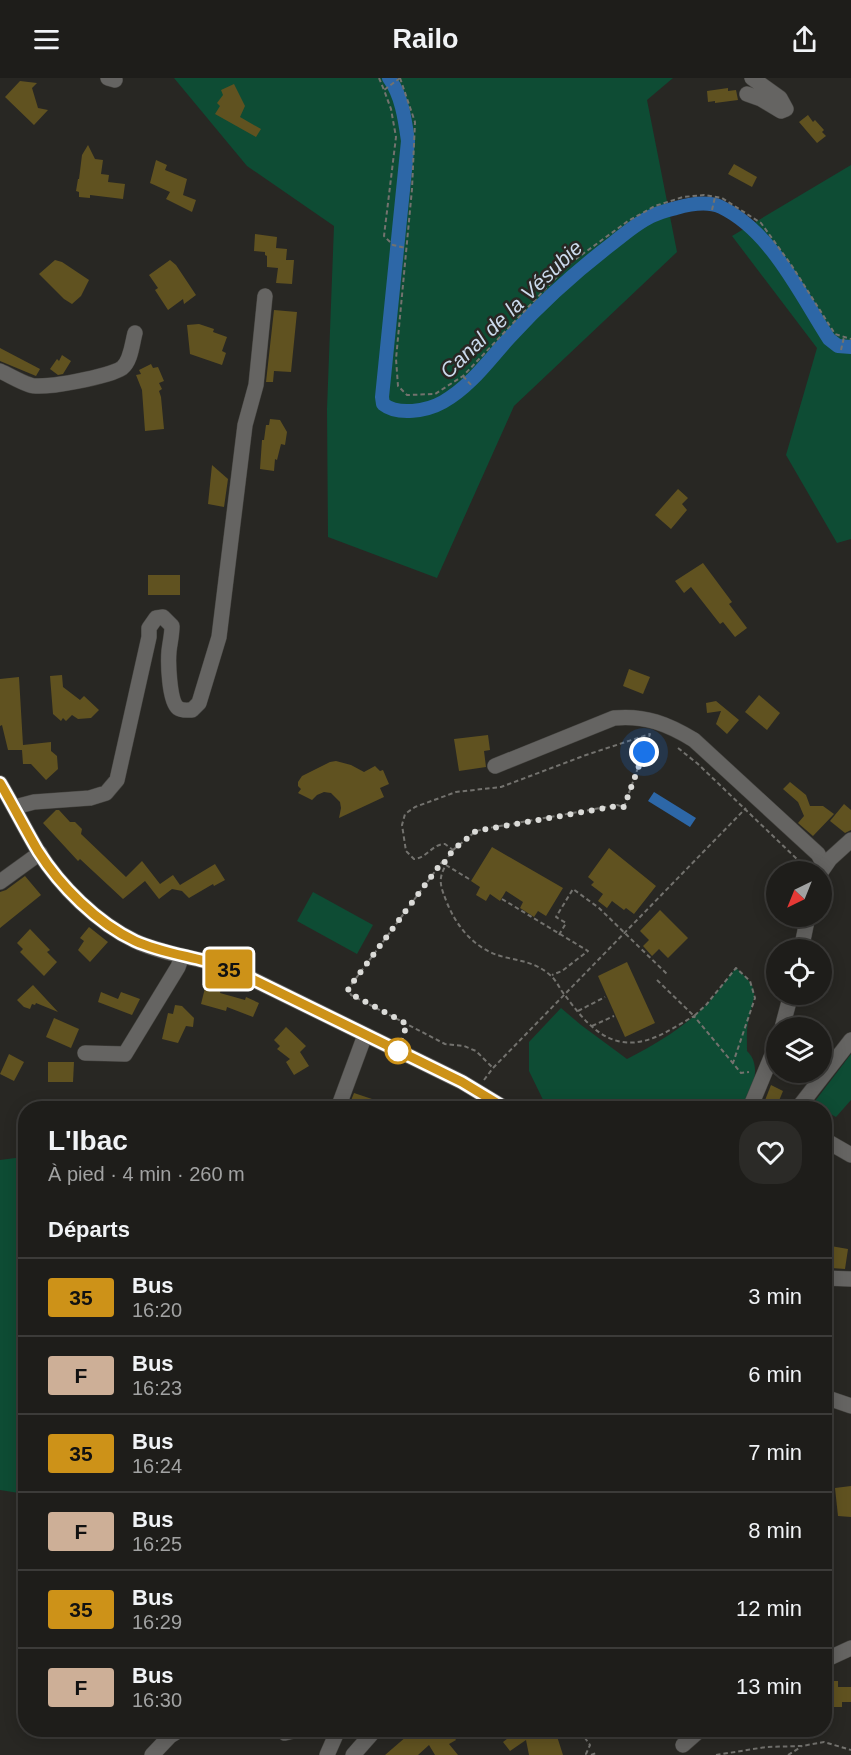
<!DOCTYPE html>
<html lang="fr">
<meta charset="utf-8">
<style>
body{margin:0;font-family:Arial,sans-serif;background:#2b2a27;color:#f1f3f6;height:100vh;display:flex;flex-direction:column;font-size:22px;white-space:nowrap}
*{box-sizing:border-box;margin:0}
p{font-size:20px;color:#a1a2a2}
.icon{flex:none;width:33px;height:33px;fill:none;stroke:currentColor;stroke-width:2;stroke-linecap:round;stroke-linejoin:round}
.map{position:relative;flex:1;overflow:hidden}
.sheet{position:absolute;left:18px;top:1023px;width:814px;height:636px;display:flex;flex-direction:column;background:#1e1d1a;border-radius:24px;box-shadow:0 3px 15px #0003,0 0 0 2px #3c3b39}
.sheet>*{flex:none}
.badge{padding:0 12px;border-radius:4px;font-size:21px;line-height:39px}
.needle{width:39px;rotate:223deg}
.buttons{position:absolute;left:766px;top:783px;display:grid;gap:12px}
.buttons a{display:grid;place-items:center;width:66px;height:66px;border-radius:50%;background:#1e1d1a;box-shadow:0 3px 15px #0003,0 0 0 2px #3c3b39;font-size:30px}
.you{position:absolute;width:30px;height:30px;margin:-15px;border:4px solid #fff;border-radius:50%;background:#1a73e8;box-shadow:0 0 0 9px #1a73e833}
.map>.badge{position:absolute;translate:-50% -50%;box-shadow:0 0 0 3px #fff}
h2{padding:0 30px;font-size:22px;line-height:54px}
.round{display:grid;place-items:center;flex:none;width:63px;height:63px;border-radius:24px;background:#2b2a27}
.head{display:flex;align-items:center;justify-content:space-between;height:102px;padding:0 30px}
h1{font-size:28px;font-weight:700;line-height:45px}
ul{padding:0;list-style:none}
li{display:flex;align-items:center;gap:18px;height:78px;padding:0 30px;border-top:2px solid #3c3b39}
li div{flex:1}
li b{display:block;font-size:22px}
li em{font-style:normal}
li .badge{min-width:66px;font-weight:700;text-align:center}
header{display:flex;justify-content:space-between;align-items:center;height:78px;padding:0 30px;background:#1e1d1a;font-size:27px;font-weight:700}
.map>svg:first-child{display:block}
</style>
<header><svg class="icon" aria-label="menu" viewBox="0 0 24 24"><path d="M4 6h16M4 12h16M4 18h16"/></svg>Railo<svg class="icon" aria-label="share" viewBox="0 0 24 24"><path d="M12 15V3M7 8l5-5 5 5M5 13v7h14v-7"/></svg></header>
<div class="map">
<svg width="851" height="1677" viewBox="0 0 851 1677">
<rect width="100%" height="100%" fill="#282723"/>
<g fill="#0e4c34">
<polygon points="174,0 673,0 647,22 677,174 514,328 437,500 328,459 327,331 334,148 247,88"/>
<polygon points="851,87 851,461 837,465 786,377 817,270 732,158"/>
<polygon points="313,814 373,847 357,876 297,843"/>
<path d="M 736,890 C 759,911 756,912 749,940 C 746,950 747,962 747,973 C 763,988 751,1013 746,1030 L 547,1030 L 529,993 L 529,964 L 561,930 L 581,947 L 627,981 C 656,966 683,950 706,927 C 717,916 726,902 736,890 Z"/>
<polygon points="851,976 851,1022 836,1039 825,1033 825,1030 819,1030 812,1027"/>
<polygon points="23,1079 26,1081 25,1416 0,1412 0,1082"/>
</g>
<polygon fill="#2d67a7" points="654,714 696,740 690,749 648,723"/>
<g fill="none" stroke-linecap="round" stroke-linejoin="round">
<path stroke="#2d67a7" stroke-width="14" d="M 389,0 C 402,18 405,42 408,63 L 382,319 L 383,326 C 398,338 427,333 443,324 C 470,309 489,282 509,260 C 541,225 575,194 613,165 C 626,155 639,143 654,137 C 661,134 669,132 676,130 C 690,126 708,123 721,129 C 771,153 800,216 829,261 L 838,268 L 851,269"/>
</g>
<g fill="#605220">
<polygon points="20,3 37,5 32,10 38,30 48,32 34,47 5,19"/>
<polygon points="234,6 245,28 240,39 261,51 256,59 215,36 220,28 217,25 223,17 221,12"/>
<polygon points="728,10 728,13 736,12 738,22 715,25 715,23 708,24 707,13"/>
<polygon points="808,37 813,44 815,42 824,52 822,54 826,58 817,65 799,44"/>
<polygon points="88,67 95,81 103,82 101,96 109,97 108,104 125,106 123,121 90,117 90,120 79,119 79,114 76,113 78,101 79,101 82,77"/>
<polygon points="156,82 167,87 165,92 187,101 183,117 196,122 192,134 166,121 170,114 150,105"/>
<polygon points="734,86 757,99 752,109 728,96"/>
<polygon points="255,156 277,159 276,170 287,171 286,182 294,182 292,206 276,205 278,190 267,189 267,178 265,177 265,174 254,173"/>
<polygon points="55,182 62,184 89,202 81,218 72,226 64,221 39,196"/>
<polygon points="170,182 176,187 196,217 184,226 183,221 168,232 155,212 158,210 149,197"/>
<polygon points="274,232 297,234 291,294 274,293 273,304 266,304"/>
<polygon points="199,246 214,251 213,254 227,259 222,273 226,275 222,287 190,276 187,247"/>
<polygon points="0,270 40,291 36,298 0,283"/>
<polygon points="62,277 71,283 63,296 58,297 50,291 57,281 59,283"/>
<polygon points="151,286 153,290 158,289 164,303 159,305 162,311 159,313 161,319 164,351 145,353 142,312 136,297 141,296 139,292"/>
<polygon points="270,341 280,342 287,354 285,367 281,366 277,382 275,381 274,393 260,391 262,362 264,362 266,347 269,347"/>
<polygon points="212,387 228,401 224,429 208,426"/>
<polygon points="678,411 688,420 682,426 687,432 671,451 655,437"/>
<polygon points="703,485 732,524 729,526 747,550 735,559 723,544 720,546 691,509 684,515 675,503"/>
<rect x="148" y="497" width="32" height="20"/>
<polygon points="629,591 650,599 643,616 623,608"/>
<polygon points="62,597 63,609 80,622 84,618 99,632 91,640 78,641 72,637 66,643 63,640 61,643 53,636 50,598"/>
<polygon points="19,599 23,667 51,664 51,673 57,678 58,691 46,702 31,686 23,686 22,672 8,672 2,647 0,648 0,601"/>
<polygon points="759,617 780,635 767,652 745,634"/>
<polygon points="716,623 739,642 727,656 716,646 721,633 707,635 706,625"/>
<polygon points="488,657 490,672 484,673 486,689 459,693 454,661"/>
<polygon points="336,683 351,687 364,694 375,688 380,693 383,692 389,706 380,710 384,719 339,740 341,730 340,724 331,715 324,714 317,717 312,722 298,715 301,711 298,708 298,704 302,698 330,684"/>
<polygon points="790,704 806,717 810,728 823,728 834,736 813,758 798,745 804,738 798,724 783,711"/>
<polygon points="844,726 851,732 851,752 845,755 830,743"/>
<polygon points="56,732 59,732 70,744 75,744 82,751 81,756 126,799 142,783 160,806 173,797 180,807 215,786 225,802 214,808 213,806 189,820 182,813 172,811 159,821 145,803 123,821 80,781 78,783 43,745"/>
<polygon points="492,769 563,810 546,838 538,833 534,839 520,830 523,824 506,813 500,823 490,816 486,823 476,817 480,809 471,803"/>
<polygon points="609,770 656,808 634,836 626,830 624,832 612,823 607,830 598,823 603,816 591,807 594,804 588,799"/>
<polygon points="25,798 41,817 0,850 0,814 6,812"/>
<polygon points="660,832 688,860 668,880 659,871 652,878 643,868 649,862 640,853"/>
<polygon points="89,849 108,864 90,884 78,872 84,863 80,860"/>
<polygon points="30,851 50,872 47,874 57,884 44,898 20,874 23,871 17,865"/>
<polygon points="627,884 655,945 625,959 598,898"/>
<polygon points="206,906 221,911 220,915 245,922 246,919 259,925 253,939 227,929 226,933 201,926"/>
<polygon points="33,907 58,934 36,925 35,927 32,926 30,931 24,929 17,922"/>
<polygon points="101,914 118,921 121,914 140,921 132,937 98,924"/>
<polygon points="175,927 182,928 194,940 193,949 186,948 178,965 162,961 168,935 173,936"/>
<polygon points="54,940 79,951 71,970 46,959"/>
<polygon points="286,949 306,968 300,974 309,988 294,997 286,984 290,981 277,971 280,968 274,962"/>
<polygon points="9,976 24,984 14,1003 0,996"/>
<polygon points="48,984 74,984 73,1004 48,1004"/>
<polygon points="771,1007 783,1013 776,1030 762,1030"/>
<polygon points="354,1015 372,1021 369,1030 348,1030"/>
<polygon points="825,1167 848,1171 845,1191 831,1190 832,1186 829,1186 830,1180 825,1179"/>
<polygon points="851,1408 851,1439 838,1438 835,1410"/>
<polygon points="825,1603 838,1603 838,1609 851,1609 851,1624 842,1624 842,1629 829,1629 829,1624 825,1624"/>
<polygon points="414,1652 420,1652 425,1661 441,1652 450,1652 456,1662 449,1666 458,1677 435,1677 429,1667 418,1677 385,1677"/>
<polygon points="518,1652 555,1652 563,1677 529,1677 526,1662 510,1673 503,1664"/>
</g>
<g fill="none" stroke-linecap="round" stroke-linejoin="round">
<defs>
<g id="minor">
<polyline points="108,0 115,2"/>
<polyline points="747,16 761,21 781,33 786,31 780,20 752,0"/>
<path d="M 0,293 C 9,297 20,304 30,307 C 43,312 110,298 122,290 C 131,283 132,266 135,255"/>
<path d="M 495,688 L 614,640 C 645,637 668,646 694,662 L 818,776 L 824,787"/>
<path d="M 0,705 C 13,727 25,751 38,773 C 60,808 97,845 135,863 C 163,876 194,879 223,888 C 233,892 243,897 252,901 L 462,1004 L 505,1030"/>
<path d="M 15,729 L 34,724 L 90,720 L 106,715 L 117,702 L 149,559 L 149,550 L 156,540 L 163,539 L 172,548 C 172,557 170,564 169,573 C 168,584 169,623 178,630 C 182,633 187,632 192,632 L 199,625 L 219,559 L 245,347 L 256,307 L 265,218"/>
<polyline points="821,794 830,781 851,762"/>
<polyline points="0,804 40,775"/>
<polyline points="801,872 808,838"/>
<polyline points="782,950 791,916"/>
<polyline points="85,975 125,976 178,889 182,878"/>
<polyline points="338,1030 365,957"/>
<polyline points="750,1030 777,965"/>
<polyline points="798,1030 851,962"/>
<polyline points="825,1062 851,1077"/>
<polyline points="825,1200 851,1201"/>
<polyline points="825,1319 851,1328"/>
<polyline points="825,1582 851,1570"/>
<polyline points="283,1652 285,1655 297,1652"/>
<polyline points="683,1667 700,1652"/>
<polyline points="152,1677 170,1658 180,1652"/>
<polyline points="327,1677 338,1652"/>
<polyline points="353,1677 375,1652"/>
</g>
</defs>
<use href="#minor" stroke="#454440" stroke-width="16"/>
<g stroke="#73726e" stroke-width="2" stroke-dasharray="4.5 3" stroke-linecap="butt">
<polyline points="379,0 384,12"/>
<polyline points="400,0 415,44 412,111 396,281 398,308 407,317 435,316 463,298 569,186 628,143 655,128 683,119 704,117 722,120 761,145 792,188 835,256 851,261"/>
<polyline points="400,0 384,12 391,31 396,59 384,158 393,167 406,170"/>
<polyline points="712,132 715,119"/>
<polyline points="841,272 844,259"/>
<polyline points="463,298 472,308"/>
<polyline points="678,670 698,686 799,783 803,794"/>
<path d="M 444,785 L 453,772 L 445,766 C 432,766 427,780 414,781 L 406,773 L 402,747 L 405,736 L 415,729 L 456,714 L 501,709 L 586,677 L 650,656 L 624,729 L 617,727 L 489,750 L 476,753 L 453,772"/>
<polyline points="444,785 442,784 348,911 351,917 445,966 464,968 476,973 493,990"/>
<path d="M 469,801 L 446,787 C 437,802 441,809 447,825 C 458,851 476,872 504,879 C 521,883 537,885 550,897 C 555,901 558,907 561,912 C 577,933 594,959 622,964 C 649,968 671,951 694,938 L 741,995 L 749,994"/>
<polyline points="502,821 588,873 562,893 552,897"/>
<polyline points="559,857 566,845 556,839 573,811 599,830 668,897"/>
<polyline points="657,902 694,938 706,927 736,890 750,903 755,920 733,985"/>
<polyline points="578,933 605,919"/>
<polyline points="592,948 614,938"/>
<polyline points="484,1002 493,990 746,730"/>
<polyline points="585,1652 585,1660 590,1667 586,1676 588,1677"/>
<polyline points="591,1677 596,1675 595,1677"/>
<polyline points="716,1677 766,1669 802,1668 824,1664 851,1672"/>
<polyline points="788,1677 801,1669"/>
</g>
<use href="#minor" stroke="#656462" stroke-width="15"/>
</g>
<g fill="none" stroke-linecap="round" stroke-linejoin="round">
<defs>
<path id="line" d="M 0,705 C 13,727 25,751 38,773 C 60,808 97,845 135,863 C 157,873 182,877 205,883 C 222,888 237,894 252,901 L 462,1004 L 505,1030"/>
</defs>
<use href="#line" stroke="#fff" stroke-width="14"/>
<use href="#line" stroke="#cd9218" stroke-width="9"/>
<polyline stroke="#dbdbd8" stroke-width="6" stroke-dasharray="0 10.8" points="398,973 407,946 351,916 348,911 442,784 444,785 453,772 476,753 617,728 624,729 644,674"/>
</g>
<circle fill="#fff" stroke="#cd9218" stroke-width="3" cx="398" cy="973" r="12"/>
<g text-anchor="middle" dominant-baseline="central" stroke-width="5" stroke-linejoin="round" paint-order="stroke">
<g font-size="21" font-style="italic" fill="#cbdaec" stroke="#282723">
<text transform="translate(511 231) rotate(-44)">Canal de la Vésubie</text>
</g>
</g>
</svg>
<div class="buttons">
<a><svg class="needle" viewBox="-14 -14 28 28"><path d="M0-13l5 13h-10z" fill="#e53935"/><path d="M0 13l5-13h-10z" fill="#a1a2a2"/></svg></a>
<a><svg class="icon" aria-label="locate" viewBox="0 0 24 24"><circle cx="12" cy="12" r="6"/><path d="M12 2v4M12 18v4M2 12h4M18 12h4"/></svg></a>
<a><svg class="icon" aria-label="layers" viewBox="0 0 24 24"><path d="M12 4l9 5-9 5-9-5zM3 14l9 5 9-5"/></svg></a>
</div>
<div class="you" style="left:644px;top:674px"></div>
<b class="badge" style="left:229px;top:891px;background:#cd9218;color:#111">35</b>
<section class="sheet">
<div class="head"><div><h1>L'Ibac</h1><p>À pied · 4 min · 260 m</p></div><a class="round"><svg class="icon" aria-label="heart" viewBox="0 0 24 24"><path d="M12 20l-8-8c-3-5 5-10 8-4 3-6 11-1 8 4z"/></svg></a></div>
<h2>Départs</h2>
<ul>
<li><span class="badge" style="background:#cd9218;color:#111">35</span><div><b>Bus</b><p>16:20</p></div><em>3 min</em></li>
<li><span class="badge" style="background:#cdaf97;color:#111">F</span><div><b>Bus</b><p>16:23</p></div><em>6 min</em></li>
<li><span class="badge" style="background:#cd9218;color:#111">35</span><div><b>Bus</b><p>16:24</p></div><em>7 min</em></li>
<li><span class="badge" style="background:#cdaf97;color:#111">F</span><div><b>Bus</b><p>16:25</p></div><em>8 min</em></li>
<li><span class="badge" style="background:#cd9218;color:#111">35</span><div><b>Bus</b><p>16:29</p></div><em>12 min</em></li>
<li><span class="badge" style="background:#cdaf97;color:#111">F</span><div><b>Bus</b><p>16:30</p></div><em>13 min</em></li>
</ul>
</section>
</div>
